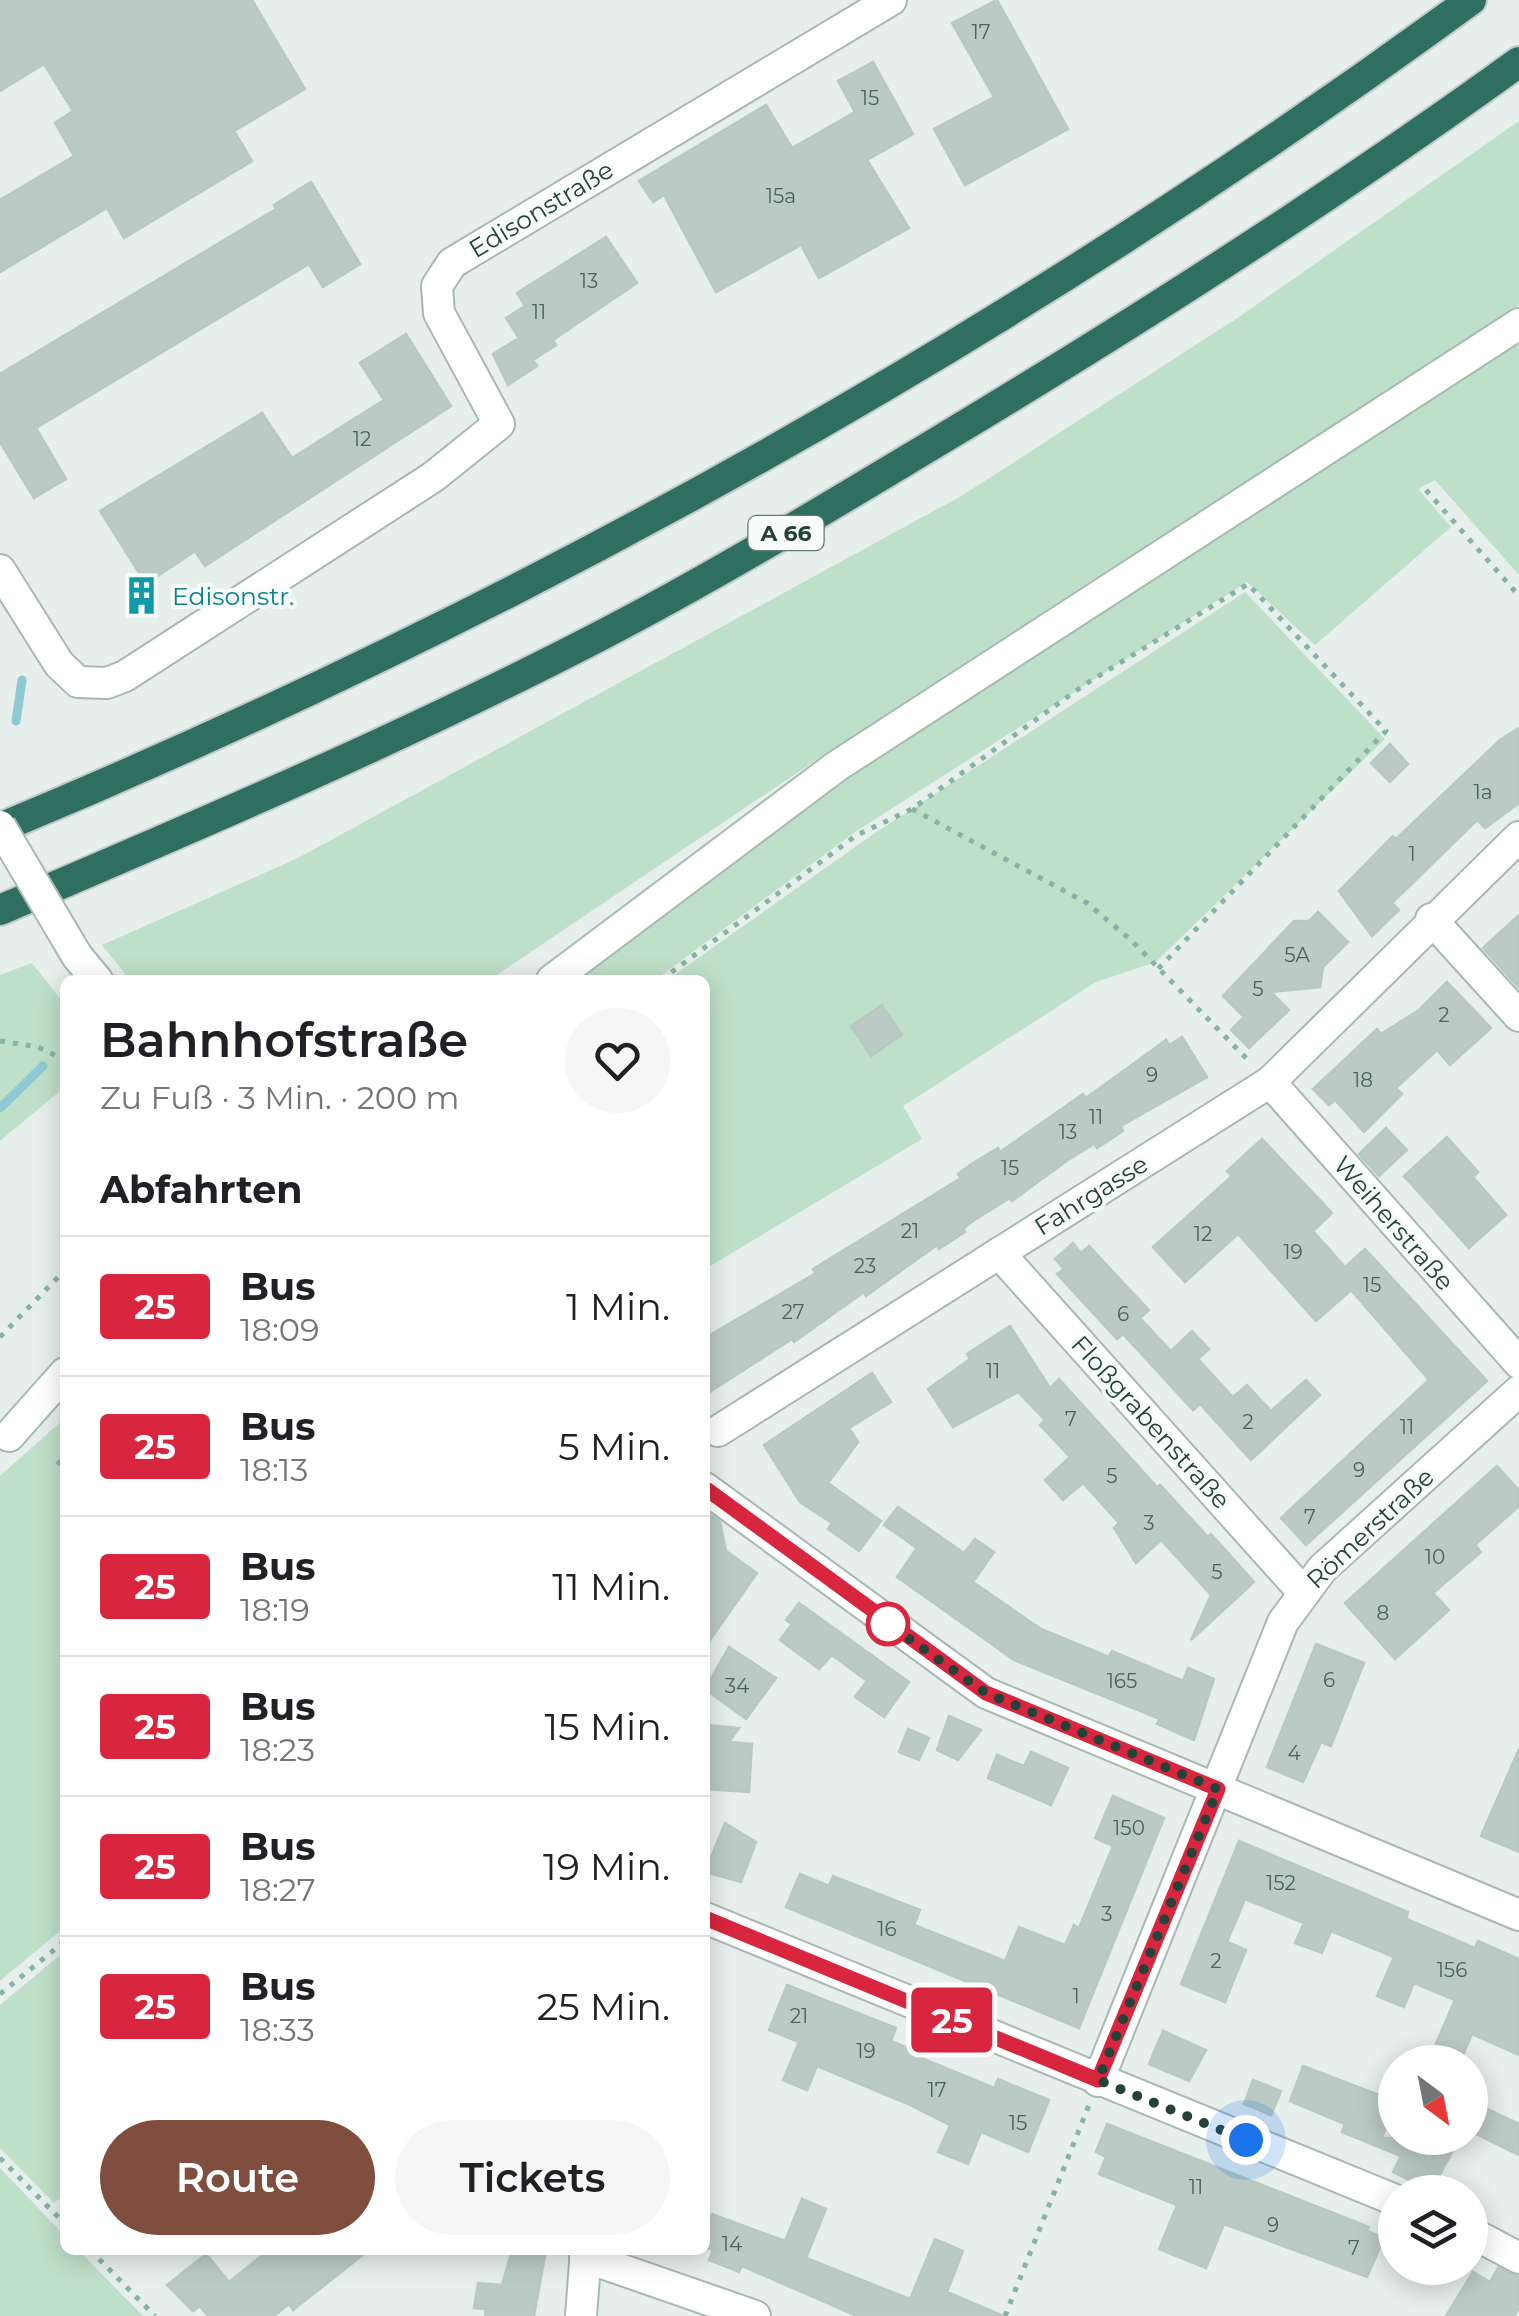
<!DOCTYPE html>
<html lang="de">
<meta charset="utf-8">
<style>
body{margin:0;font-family:Montserrat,sans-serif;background:#f6f6f6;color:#202124;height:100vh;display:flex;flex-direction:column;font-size:38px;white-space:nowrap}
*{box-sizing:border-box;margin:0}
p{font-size:32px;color:#757577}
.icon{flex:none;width:55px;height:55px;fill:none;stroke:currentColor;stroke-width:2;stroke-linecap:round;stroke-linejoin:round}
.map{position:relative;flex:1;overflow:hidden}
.sheet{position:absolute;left:60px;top:975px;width:650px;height:1280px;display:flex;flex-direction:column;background:#fff;border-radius:15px;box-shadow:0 5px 25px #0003}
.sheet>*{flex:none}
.badge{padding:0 20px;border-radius:8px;font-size:35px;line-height:65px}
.needle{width:65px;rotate:148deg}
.controls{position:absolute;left:1378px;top:2045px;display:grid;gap:20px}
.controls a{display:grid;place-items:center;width:110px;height:110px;border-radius:50%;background:#fff;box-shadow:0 5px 25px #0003;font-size:50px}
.you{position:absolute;width:50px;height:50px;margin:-25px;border:8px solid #fff;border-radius:50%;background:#1a73e8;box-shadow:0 0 0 15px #1a73e833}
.map>.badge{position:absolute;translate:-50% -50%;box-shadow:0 0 0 5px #fff}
h2{padding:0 40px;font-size:38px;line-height:90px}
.round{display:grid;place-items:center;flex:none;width:105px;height:105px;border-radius:52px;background:#f6f6f6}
.head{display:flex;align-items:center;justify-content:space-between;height:170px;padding:0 40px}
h1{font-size:48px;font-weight:600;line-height:75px}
.action{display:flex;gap:20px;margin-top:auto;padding:20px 40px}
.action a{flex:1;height:115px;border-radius:60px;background:#7f4e3f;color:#fff;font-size:40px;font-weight:600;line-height:115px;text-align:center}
.action a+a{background:#f6f6f6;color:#202124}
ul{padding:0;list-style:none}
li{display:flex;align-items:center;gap:30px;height:140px;padding:0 40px;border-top:2px solid #e0e0e0}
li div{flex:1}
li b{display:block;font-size:38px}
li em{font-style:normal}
li .badge{min-width:110px;font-weight:700;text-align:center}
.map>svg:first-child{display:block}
</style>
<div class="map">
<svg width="1519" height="2316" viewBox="0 0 1519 2316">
<rect width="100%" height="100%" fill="#e6efeb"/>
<g fill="#bfe0c8">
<polygon points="1519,121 1519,305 834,748 489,980 130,980 102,945 298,858 963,495 1239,317"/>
<polygon points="1519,344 1519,575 1435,480 1418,489 1451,527 1315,645 1247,582 855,832 655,980 577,980 833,787"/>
<polygon points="1245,592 1385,739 1156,962 1096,982 903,1106 922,1139 705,1269 705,980 667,980 875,833"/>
<polygon points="32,963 65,1005 65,1087 0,1141 0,975"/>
<polygon points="65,1418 65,1927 0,1981 0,1476"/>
<polygon points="65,1951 65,2194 54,2203 0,2148 0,2005"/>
<polygon points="0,2168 65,2236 65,2250 78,2250 143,2316 0,2316"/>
</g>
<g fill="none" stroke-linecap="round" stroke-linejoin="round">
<g stroke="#8ec9d4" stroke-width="9">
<polyline points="16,721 22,680"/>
<polyline points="0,1108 43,1066"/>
</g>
</g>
<g fill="#bbcac4" stroke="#b8c9c2" stroke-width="2.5">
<polygon points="0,0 252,0 305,89 234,131 252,161 124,238 107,208 0,272 0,200 74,156 55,123 73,111 44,64 0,91"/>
<polygon points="997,0 1068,129 965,185 934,129 994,97 952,23"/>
<polygon points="873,62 913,134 867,160 909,228 819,278 801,245 716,292 664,195 653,202 639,181 766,105 792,148 855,112 838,81"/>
<polygon points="311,182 360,264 323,287 309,264 36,428 66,479 34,498 0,442 0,374 276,209 274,205"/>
<polygon points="606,237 637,283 553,340 556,345 533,360 537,366 508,385 493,354 519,338 506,318 525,306 517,293"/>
<polygon points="406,334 451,406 205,566 195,551 146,584 100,511 262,413 292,458 384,400 360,363"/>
<polygon points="1519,728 1519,803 1485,828 1477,820 1392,903 1399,910 1372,936 1339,891 1393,836 1396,839 1500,740"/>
<polygon points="1390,744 1408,764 1390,782 1371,763"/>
<polygon points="1318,912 1348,942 1323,967 1320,987 1271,992 1289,1010 1249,1048 1231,1030 1244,1017 1223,996 1294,921 1309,921"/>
<polygon points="1519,915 1519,988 1483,948"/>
<polygon points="1447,982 1491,1028 1450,1065 1437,1050 1396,1088 1402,1094 1364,1132 1335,1100 1329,1105 1313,1089 1377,1029 1381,1034 1419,1010"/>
<polygon points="882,1005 902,1035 871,1056 851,1026"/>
<polygon points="1182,1037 1207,1077 1121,1126 1123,1131 1097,1148 1094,1144 1068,1160 1012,1201 1010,1198 973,1221 963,1229 965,1232 939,1249 937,1245 866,1296 864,1292 794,1342 792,1339 705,1395 705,1338 816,1273 813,1269 961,1178 958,1174 970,1165 998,1148 1000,1152 1083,1094 1086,1098 1166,1040 1169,1045"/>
<polygon points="1386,1128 1407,1150 1379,1176 1359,1154"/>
<polygon points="1447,1137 1478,1172 1473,1177 1506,1215 1469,1248 1404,1176"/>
<polygon points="1262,1139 1332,1213 1313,1231 1345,1267 1365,1249 1487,1381 1306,1545 1281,1518 1429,1380 1351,1290 1316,1321 1238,1234 1185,1282 1153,1247 1232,1176 1227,1171"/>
<polygon points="1073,1243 1081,1253 1089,1246 1129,1289 1149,1310 1140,1318 1171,1351 1192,1331 1209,1349 1198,1359 1233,1397 1247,1385 1271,1411 1306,1380 1320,1395 1251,1460 1200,1404 1193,1410 1123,1334 1117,1339 1057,1274 1064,1269 1055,1259"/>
<polygon points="1010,1326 1050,1388 1059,1379 1157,1487 1160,1485 1208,1537 1211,1534 1254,1582 1191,1640 1211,1595 1161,1540 1136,1563 1114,1528 1119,1523 1083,1483 1063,1500 1045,1480 1070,1457 1040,1425 1045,1420 1018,1392 953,1427 928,1389 970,1359 967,1354"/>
<polygon points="872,1373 891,1402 849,1428 858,1442 828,1483 881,1521 859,1551 828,1529 832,1523 800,1502 764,1445"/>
<polygon points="1497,1466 1519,1490 1519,1506 1475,1545 1481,1552 1433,1593 1449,1610 1395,1659 1345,1603"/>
<polygon points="898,1507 964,1553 975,1539 994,1552 973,1582 1041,1629 1109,1657 1112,1651 1183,1681 1188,1668 1214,1679 1194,1740 1157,1724 1160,1719 1014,1660 897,1577 917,1548 884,1525"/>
<polygon points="705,1511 720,1522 726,1551 757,1573 705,1647"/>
<polygon points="799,1603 909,1682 884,1717 855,1697 867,1681 832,1655 819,1669 780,1640 792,1624 786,1620"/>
<polygon points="1316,1644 1364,1663 1331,1746 1321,1742 1303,1782 1267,1767"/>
<polygon points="729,1647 776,1678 746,1719 705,1689"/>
<polygon points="949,1716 981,1730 958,1760 937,1750"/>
<polygon points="705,1725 739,1728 729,1742 752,1744 749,1792 705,1789"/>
<polygon points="908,1729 929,1738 919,1760 899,1752"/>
<polygon points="1519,1749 1519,1852 1481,1836"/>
<polygon points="1031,1752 1068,1768 1051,1805 988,1778 997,1755 1024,1766"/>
<polygon points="1113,1796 1164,1818 1079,2028 786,1907 800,1874 829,1886 833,1876 920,1910 914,1925 1005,1961 1019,1927 1065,1945 1074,1925 1079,1928 1113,1846 1095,1838"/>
<polygon points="725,1823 756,1842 741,1882 705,1872"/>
<polygon points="1239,1841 1408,1912 1406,1918 1411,1921 1475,1948 1478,1941 1519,1959 1519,2055 1472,2034 1460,2062 1428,2062 1455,2000 1414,1983 1404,2007 1377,1996 1394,1957 1331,1931 1322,1953 1295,1943 1304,1923 1245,1899 1227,1942 1246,1950 1225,2002 1181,1984"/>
<polygon points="787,1985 896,2028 891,2041 915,2051 914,2055 994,2088 998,2079 1049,2100 1028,2152 981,2132 968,2164 938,2152 950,2125 908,2104 817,2066 807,2090 783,2080 799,2042 769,2030"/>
<polygon points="1163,2031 1206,2050 1189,2081 1149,2064"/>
<polygon points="1303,2066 1395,2101 1382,2138 1424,2138 1452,2152 1431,2191 1393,2172 1401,2156 1342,2132 1345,2124 1290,2101"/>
<polygon points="1253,2080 1281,2091 1271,2115 1244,2104"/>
<polygon points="1470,2101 1519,2124 1519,2155 1470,2131"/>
<polygon points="1107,2124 1369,2227 1367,2231 1384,2238 1367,2277 1224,2224 1206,2268 1159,2249 1177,2205 1099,2174 1106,2157 1096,2152"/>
<polygon points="802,2199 826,2209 806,2258 910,2299 935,2239 963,2251 947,2292 1003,2316 857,2316 742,2266 739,2272 709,2260 713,2250 705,2247 705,2232 712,2214 785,2241"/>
<polygon points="269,2250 369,2250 293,2310 289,2304 274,2316 208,2316 200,2306 193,2311 167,2285 206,2254 229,2282"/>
<polygon points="512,2250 546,2250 534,2316 485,2316 486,2309 474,2308 478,2283 502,2285"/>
<polygon points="1498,2268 1519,2277 1519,2308 1514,2316 1446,2316 1473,2272 1490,2282"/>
</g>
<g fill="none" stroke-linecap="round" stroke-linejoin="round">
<defs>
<g id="minor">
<polyline points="0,570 59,664 78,682 107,683 125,676 433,477 499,424 439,313 437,286 452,263 891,0"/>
<polyline points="1431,919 1519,1016"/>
<polyline points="77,956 97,980"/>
<polyline points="1270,1082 1519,1363"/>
<polyline points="999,1253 1302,1591"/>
<polyline points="718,1431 1270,1082 1519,837"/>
<polyline points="705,1488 986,1693 1519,1915"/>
<polyline points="705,1918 1395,2200"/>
<polyline points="1098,2081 1283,1622 1322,1569 1519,1391"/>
<polyline points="1470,2232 1519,2258"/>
<polyline points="585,2257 755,2316"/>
<polyline points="581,2316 586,2250"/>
</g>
<g id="secondary">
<polyline points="552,980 837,766 1519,324"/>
<polyline points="9,1436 65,1373"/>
</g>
<g id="motorway">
<path d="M 0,828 C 521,611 1016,333 1471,0"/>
<path d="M 0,910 C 201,824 403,738 598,637 C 712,578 822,511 932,445 C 1132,325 1330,199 1519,62"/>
</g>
</defs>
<use href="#minor" stroke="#a8b8b2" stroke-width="34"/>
<use href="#secondary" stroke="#a4bbb3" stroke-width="34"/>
<use href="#motorway" stroke="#c2cac8" stroke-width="34"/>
<g stroke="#86b3a5" stroke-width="5" stroke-dasharray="5 8" stroke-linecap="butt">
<polyline points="1426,490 1519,596"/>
<polyline points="912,809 1087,903 1131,940 1250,1062"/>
<polyline points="661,980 857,835 912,809 1084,685 1248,584 1386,731 1158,969"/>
<polyline points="0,1041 38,1047 65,1060"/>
<polyline points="0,1337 65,1270"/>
<polyline points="57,1461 65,1469"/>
<polyline points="0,1994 65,1941"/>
<polyline points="0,2158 65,2224"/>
<polyline points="90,2250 155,2316"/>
<polyline points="1005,2316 1089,2105"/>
</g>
<use href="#minor" stroke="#fff" stroke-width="30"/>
<use href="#secondary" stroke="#fff" stroke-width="30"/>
<use href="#motorway" stroke="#2f6f62" stroke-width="30"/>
<defs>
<polyline id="minor-bridge" points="0,826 77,956"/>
</defs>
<use href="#minor-bridge" stroke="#a8b8b2" stroke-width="34" stroke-linecap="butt"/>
<use href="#minor-bridge" stroke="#fff" stroke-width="30"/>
</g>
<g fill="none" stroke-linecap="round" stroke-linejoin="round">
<defs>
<polyline id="line" points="705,1488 986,1693 1218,1789 1098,2080 705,1918"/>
</defs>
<use href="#line" stroke="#fff" stroke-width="22"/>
<use href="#line" stroke="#d7263d" stroke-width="15"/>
<polyline stroke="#24423a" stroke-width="10" stroke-dasharray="0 18" points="888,1624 884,1621 986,1693 1218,1789 1098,2080 1246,2140"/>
</g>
<defs>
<symbol id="building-bare" viewBox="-9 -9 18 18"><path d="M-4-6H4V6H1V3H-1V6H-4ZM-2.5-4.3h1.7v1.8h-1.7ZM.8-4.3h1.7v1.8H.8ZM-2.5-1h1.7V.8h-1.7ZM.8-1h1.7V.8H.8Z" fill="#0f9aa8" stroke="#f7fbf9" stroke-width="2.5" paint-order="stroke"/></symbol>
</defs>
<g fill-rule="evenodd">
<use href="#building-bare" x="114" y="568" width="55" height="55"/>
</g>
<circle fill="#fff" stroke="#d7263d" stroke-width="5" cx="888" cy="1624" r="20"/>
<g text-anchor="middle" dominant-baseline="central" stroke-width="8" stroke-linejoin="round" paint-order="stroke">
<g font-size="20" fill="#4a645c">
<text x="981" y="32">17</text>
<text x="870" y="98">15</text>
<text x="781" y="196">15a</text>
<text x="589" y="281">13</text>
<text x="539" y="312">11</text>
<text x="362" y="439">12</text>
<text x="1483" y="792">1a</text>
<text x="1412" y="854">1</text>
<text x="1297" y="955">5A</text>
<text x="1258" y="989">5</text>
<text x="1444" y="1015">2</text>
<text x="1152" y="1075">9</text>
<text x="1363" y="1080">18</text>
<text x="1096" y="1117">11</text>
<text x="1068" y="1132">13</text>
<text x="1010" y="1168">15</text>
<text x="910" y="1231">21</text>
<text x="1203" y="1234">12</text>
<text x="1293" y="1252">19</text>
<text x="865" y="1266">23</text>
<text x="1372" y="1285">15</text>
<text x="793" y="1312">27</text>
<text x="1123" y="1314">6</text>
<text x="993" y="1371">11</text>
<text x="1071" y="1419">7</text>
<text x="1248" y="1422">2</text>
<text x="1407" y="1427">11</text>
<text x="1359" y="1470">9</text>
<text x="1112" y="1476">5</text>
<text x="1310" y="1517">7</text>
<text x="1149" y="1523">3</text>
<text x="1435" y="1557">10</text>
<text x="1217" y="1572">5</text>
<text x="1383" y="1613">8</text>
<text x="1329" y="1680">6</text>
<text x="1122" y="1681">165</text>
<text x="737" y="1686">34</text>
<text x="1294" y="1753">4</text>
<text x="1129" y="1828">150</text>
<text x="1281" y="1883">152</text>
<text x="1107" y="1914">3</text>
<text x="887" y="1929">16</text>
<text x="1216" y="1961">2</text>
<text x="1452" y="1970">156</text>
<text x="1076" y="1996">1</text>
<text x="799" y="2016">21</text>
<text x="866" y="2051">19</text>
<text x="937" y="2090">17</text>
<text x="1018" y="2123">15</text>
<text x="1196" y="2187">11</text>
<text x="1273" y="2225">9</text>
<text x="732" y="2244">14</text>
<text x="1354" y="2248">7</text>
</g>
<rect fill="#f7fbf9" stroke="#637a73" stroke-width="2.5" x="748.5" y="516" width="75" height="34" rx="8"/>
<g font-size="22" font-weight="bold" fill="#24423a">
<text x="786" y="533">A 66</text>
</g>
<g font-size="25" fill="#24423a" stroke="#f7fbf9">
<text transform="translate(541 209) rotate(-31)">Edisonstraße</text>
<text transform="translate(1091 1195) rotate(-32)">Fahrgasse</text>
<text transform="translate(1394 1223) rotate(49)">Weiherstraße</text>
<text transform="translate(1151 1422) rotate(48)">Floßgrabenstraße</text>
<text transform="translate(1370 1528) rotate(-43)">Römerstraße</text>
</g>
<g font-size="25" fill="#0d838f" stroke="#f7fbf9" text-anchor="start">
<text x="172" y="596">Edisonstr.</text>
</g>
</g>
</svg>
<div class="controls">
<a><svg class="needle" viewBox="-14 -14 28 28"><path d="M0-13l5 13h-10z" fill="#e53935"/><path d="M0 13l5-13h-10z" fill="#757577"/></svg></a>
<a><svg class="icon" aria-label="layers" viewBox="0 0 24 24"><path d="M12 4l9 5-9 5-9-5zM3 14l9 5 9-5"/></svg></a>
</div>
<div class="you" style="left:1246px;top:2140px"></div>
<b class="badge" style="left:952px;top:2020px;background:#d7263d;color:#fff">25</b>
<section class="sheet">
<div class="head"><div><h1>Bahnhofstraße</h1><p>Zu Fuß · 3 Min. · 200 m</p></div><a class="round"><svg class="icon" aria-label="heart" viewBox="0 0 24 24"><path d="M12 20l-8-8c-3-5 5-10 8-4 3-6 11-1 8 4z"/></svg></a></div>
<h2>Abfahrten</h2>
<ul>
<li><span class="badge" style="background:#d7263d;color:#fff">25</span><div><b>Bus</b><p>18:09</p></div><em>1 Min.</em></li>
<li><span class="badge" style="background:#d7263d;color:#fff">25</span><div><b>Bus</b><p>18:13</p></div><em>5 Min.</em></li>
<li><span class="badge" style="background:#d7263d;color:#fff">25</span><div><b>Bus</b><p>18:19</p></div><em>11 Min.</em></li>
<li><span class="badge" style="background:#d7263d;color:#fff">25</span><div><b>Bus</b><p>18:23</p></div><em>15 Min.</em></li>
<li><span class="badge" style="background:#d7263d;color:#fff">25</span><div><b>Bus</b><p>18:27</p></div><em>19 Min.</em></li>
<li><span class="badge" style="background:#d7263d;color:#fff">25</span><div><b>Bus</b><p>18:33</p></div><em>25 Min.</em></li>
</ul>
<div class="action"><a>Route</a><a>Tickets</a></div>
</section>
</div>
